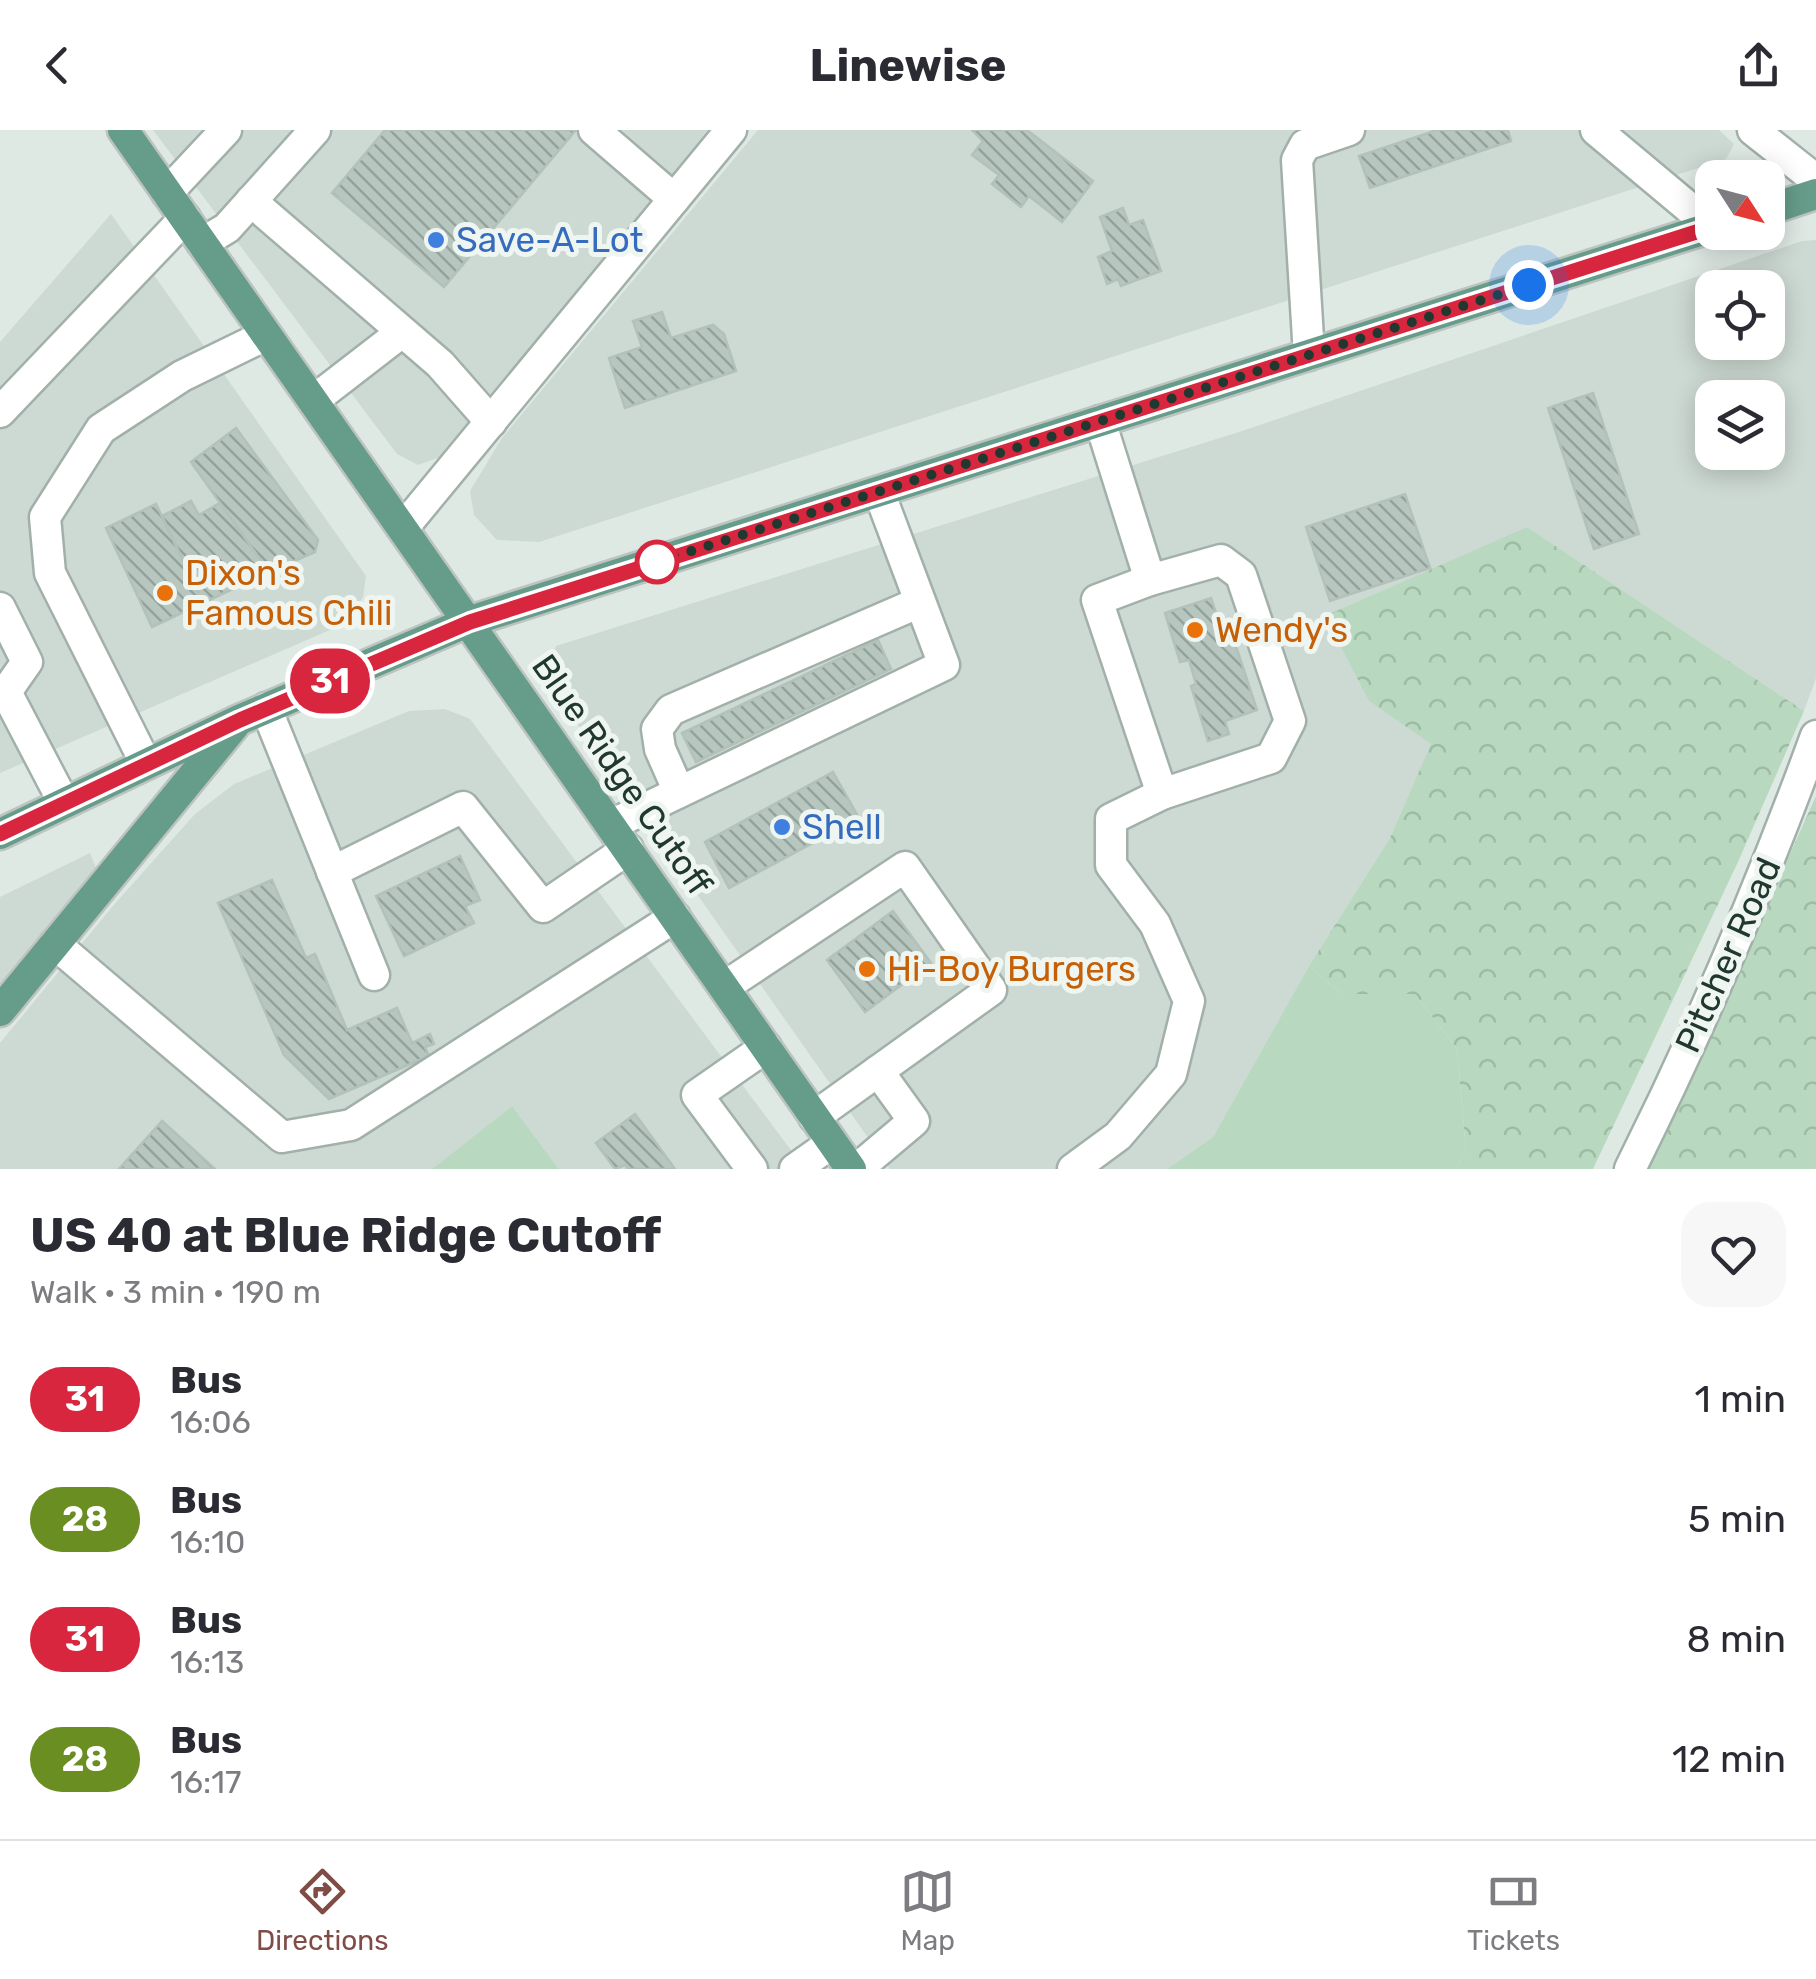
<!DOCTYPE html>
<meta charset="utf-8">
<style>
body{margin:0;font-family:Rubik,sans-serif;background:#f7f7f7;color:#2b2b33;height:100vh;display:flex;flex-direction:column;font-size:38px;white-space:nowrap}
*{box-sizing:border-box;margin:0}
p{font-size:32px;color:#7c7c81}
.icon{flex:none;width:55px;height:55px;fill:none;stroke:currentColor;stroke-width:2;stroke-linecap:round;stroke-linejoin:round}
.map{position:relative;height:1039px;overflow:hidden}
.panel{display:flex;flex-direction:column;background:#fff;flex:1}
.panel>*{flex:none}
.badge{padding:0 20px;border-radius:32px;font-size:35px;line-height:65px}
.needle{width:65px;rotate:126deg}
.controls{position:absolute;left:1695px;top:30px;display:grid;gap:20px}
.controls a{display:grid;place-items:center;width:90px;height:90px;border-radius:20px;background:#fff;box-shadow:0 5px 25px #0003;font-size:50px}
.you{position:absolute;width:50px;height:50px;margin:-25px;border:8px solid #fff;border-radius:50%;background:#1a73e8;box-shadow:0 0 0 15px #1a73e833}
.map>.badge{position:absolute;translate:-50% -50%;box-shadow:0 0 0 5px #fff}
.round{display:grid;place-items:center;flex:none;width:105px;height:105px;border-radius:30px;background:#f7f7f7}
.summary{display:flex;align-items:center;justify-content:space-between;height:170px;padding:0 30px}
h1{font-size:48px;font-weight:700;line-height:75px}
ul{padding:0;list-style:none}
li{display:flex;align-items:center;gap:30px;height:120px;padding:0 30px}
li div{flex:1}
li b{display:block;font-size:38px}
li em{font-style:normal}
li .badge{min-width:110px;font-weight:700;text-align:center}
header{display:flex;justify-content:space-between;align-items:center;height:130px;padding:0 30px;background:#fff;font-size:45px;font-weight:700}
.menu{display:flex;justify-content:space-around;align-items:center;height:140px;border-top:2px solid #e1e1e2;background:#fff;font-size:28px;color:#7c7c81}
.menu a{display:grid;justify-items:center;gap:5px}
.menu .current{color:#804d46}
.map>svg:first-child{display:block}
</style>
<header><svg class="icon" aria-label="back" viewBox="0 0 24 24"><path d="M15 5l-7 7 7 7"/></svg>Linewise<svg class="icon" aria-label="share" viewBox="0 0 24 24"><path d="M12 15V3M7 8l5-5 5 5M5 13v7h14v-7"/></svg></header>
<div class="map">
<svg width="1816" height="1039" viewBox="0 0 1816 1039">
<defs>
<pattern id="forest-crowns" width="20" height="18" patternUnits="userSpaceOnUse" patternTransform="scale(2.5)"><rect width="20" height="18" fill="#b8d9bf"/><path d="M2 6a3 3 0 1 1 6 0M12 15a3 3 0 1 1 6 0" fill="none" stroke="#9ebba4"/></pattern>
<pattern id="building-back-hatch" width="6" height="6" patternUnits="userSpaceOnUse" patternTransform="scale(2.5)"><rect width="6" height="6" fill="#b7c6bf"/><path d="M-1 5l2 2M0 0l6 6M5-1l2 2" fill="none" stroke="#94a29c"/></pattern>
</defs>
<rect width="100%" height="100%" fill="#dfe9e4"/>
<g fill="#cdd9d3" fill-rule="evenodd">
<polygon points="153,0 713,0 440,327 418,335 397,324"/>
<polygon points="758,0 1719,0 1734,14 1726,29 539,412 497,410 474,385 470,361 502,308"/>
<polygon points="111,84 366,446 363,467 346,493 0,643 0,212"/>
<path d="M 1816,110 L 1816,548 L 1804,581 L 1527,397 L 1369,571 L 1432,614 L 1390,708 L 1309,836 L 1213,1007 L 1167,1039 L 890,1039 L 543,545 L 556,516 L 1242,301 L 1802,111 ZM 1712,158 L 1768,158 L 1768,212 L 1712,212 ZM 1712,268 L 1768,268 L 1768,322 L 1712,322 Z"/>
<polygon points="445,579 470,589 805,1039 559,1039 512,976 432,1039 0,1039 0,913 112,777 195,684 234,654 409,581"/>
<polygon points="90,723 96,738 0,855 0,767"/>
</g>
<g fill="#b8d9bf">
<polygon points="1309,836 1342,864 1415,864 1457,919 1466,1020 1456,1039 1167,1039 1213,1007"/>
<polygon points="512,976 559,1039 432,1039"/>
</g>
<g fill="url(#forest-crowns)">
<polygon points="1527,397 1804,581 1738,732 1593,1039 1456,1039 1466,1020 1457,919 1415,864 1342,864 1309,836 1390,708 1431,614 1369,571 1325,486"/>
<polygon points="1816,666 1816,1039 1648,1039"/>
</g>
<g fill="url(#building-back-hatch)" stroke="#b2c2ba" stroke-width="2.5">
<polygon points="385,0 574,0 575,1 444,157 332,63"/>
<polygon points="1027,0 1093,51 1062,92 1029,66 1021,77 992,54 999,45 972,25 983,11 972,0"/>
<polygon points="1437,0 1508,0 1511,11 1370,58 1359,26"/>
<polygon points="1123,78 1129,95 1143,90 1161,141 1121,156 1118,149 1107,154 1098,127 1112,121 1100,87"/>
<polygon points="662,182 671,208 713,195 724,204 736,241 625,278 609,228 642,217 633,191"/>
<polygon points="1593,263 1639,404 1594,419 1548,278"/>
<polygon points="236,298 318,410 315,422 269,442 191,332"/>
<polygon points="1405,364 1430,438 1330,471 1306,397"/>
<polygon points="191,371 199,385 220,373 269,442 203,473 162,386"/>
<polygon points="156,374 203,473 152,497 106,398"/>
<polygon points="1211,468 1219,492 1227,489 1257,580 1225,591 1229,604 1208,611 1191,556 1196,554 1189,530 1180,532 1165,483"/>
<polygon points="878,510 891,539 696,632 682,603"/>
<polygon points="833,642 859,688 729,758 705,712"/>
<polygon points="460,726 480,770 465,776 474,793 404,826 376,766"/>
<polygon points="272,750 306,828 315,824 347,900 397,878 412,913 430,904 434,914 425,917 429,926 329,969 284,925 218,773"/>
<polygon points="893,781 931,833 865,882 827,830"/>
<polygon points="635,984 675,1039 628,1039 625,1035 615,1039 596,1013"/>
<polygon points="162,991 215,1039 119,1039"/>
</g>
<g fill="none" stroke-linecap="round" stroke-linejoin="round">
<defs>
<g id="minor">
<polyline points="594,0 674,69"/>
<polyline points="1596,0 1712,97"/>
<polyline points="1753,0 1816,50"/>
<polyline points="167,63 226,0"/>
<polyline points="251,71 440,234 491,292"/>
<polyline points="202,113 227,98 315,0"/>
<polyline points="1309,225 1297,30 1305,15 1349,0"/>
<polyline points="314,270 402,202"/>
<polyline points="0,282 185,88"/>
<polyline points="1100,291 1150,450"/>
<polyline points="403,398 731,0"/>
<polygon points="1221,430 1241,445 1290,591 1271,628 1162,664 1097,470 1150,450"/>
<polyline points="0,478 27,532 6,562"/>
<polyline points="0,564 6,562 64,673"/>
<polyline points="266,578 374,845"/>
<polyline points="146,634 50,443 45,387 101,299 182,246 266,205"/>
<polyline points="679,662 660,619 657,599 671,580 920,472"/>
<polyline points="611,695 944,535 879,362"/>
<polyline points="332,742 463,677 543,777 628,719"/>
<polyline points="55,814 282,1007 351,995 675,787"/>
<polyline points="724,857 905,737 991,860 814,987"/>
<polyline points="752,1039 697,965 766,917"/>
<polyline points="795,1039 832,1013"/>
<polyline points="857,1039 914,991 878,941"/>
<polyline points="1073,1039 1118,1006 1171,944 1189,871 1155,794 1111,735 1111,689 1162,664"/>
<path d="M 1630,1039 C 1700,899 1762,754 1816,606"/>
</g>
<g id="major">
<polyline points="123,0 851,1039"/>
<polyline points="1768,80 1816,64"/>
<polyline points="0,704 239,590 470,491 1712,97"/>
<polyline points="0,881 234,596"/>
</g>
</defs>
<use href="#minor" stroke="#a2b0aa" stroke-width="35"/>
<use href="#major" stroke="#bcc3c1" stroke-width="35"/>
<use href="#minor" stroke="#fff" stroke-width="30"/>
<use href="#major" stroke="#669c8a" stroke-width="30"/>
</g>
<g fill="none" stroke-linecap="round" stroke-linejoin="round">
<defs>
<polyline id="line" points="0,704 240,590 470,492 1712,97"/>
</defs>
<use href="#line" stroke="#fff" stroke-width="22"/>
<use href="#line" stroke="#d7263d" stroke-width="15"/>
<polyline stroke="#213830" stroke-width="10" stroke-dasharray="0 18" points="657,432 1529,155"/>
</g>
<g fill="#3f7fe0" stroke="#eff6f2" stroke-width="4">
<circle cx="436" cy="110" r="10"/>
<circle cx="782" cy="697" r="10"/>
</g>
<circle fill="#fff" stroke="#d7263d" stroke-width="5" cx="657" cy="432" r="20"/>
<g fill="#e8710a" stroke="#eff6f2" stroke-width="4">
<circle cx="165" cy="463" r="10"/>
<circle cx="1195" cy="500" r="10"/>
<circle cx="867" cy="839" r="10"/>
</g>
<g text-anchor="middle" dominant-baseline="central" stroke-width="10" stroke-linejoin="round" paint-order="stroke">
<g font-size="35" fill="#366cbe" stroke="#eff6f2" text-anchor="start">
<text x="456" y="110">Save-A-Lot</text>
<text x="802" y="697">Shell</text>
</g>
<g font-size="35" fill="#c56008" stroke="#eff6f2" text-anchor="start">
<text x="185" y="443">Dixon's<tspan x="185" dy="40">Famous Chili</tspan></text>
<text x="1215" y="500">Wendy's</text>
<text x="887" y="839">Hi-Boy Burgers</text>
</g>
<g font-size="35" fill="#213830" stroke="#eff6f2">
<text transform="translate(622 645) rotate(55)">Blue Ridge Cutoff</text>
<text transform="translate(1728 825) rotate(-66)">Pitcher Road</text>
</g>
</g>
</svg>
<div class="controls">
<a><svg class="needle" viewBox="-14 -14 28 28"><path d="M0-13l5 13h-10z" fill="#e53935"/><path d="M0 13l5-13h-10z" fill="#7c7c81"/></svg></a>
<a><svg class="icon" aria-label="locate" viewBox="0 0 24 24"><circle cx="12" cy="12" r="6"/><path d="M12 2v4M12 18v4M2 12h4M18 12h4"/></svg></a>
<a><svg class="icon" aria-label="layers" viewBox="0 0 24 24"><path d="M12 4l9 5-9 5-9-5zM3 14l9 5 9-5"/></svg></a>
</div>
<div class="you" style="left:1529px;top:155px"></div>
<b class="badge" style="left:330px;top:551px;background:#d7263d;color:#fff">31</b>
</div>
<section class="panel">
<div class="summary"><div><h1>US 40 at Blue Ridge Cutoff</h1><p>Walk · 3 min · 190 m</p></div><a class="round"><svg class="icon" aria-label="heart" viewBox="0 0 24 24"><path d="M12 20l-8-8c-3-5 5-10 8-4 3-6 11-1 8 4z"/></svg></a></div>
<ul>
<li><span class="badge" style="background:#d7263d;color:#fff">31</span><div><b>Bus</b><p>16:06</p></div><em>1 min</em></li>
<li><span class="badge" style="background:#6b8e23;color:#fff">28</span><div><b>Bus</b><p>16:10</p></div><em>5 min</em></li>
<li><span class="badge" style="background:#d7263d;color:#fff">31</span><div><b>Bus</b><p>16:13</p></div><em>8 min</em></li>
<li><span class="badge" style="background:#6b8e23;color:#fff">28</span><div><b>Bus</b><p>16:17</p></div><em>12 min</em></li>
</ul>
</section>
<nav class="menu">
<a class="current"><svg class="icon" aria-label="directions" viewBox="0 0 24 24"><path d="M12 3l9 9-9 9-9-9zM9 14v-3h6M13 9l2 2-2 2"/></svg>Directions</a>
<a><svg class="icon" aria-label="map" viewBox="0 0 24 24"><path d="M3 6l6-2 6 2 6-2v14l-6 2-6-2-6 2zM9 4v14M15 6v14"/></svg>Map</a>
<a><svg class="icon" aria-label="tickets" viewBox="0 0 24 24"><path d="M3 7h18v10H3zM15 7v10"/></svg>Tickets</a>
</nav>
